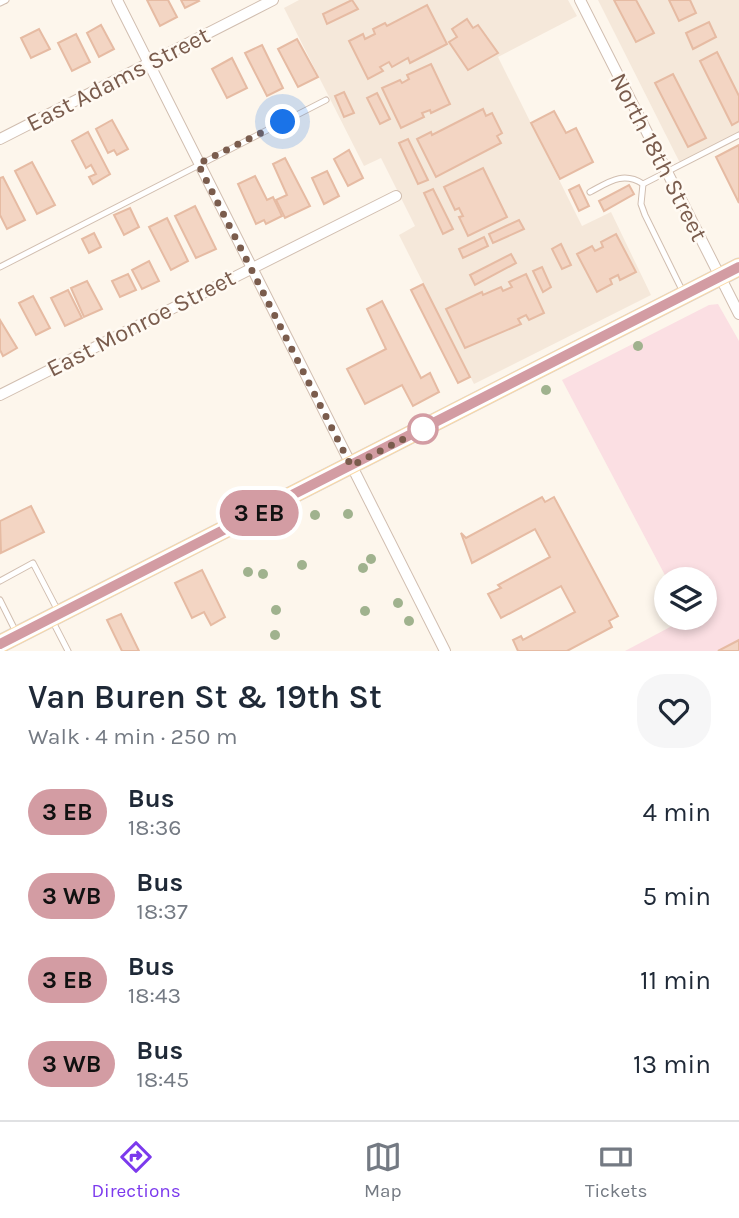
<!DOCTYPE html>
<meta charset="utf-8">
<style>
body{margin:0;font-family:Karla,sans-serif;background:#f6f6f7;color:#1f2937;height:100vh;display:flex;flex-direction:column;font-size:26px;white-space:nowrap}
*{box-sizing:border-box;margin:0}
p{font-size:23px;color:#747a83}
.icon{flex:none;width:38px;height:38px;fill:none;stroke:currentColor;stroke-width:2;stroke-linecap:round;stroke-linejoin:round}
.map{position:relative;height:651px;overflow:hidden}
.panel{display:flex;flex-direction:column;background:#fff;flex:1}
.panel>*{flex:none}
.badge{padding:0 14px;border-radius:23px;font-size:24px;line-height:46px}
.buttons{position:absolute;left:654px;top:567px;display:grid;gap:14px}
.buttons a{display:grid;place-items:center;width:63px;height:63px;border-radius:50%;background:#fff;box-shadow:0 4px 10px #0003;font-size:35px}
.you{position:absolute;width:35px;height:35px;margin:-18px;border:5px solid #fff;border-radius:50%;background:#1a73e8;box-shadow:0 0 0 10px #1a73e833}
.map>.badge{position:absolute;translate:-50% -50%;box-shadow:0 0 0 4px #fff}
.round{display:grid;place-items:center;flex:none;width:74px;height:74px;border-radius:28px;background:#f6f6f7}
.overview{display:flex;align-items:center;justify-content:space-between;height:119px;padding:0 28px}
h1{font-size:33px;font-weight:600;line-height:52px}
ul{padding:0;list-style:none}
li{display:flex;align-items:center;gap:21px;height:84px;padding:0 28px}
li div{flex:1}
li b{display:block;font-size:26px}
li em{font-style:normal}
li .badge{min-width:77px;font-weight:700;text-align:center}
.tab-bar{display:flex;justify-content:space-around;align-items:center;height:98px;border-top:2px solid #e0e1e3;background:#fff;font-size:19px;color:#747a83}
.tab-bar a{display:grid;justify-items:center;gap:4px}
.tab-bar .on{color:#7c3aed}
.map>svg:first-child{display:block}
</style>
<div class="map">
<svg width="739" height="651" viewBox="0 0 739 651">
<rect width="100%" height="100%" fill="#fdf6ec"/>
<g fill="#f5e8da">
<polygon points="299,0 568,0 577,16 498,57 582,226 611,212 651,295 474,384 399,235 415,226 381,158 364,166 284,8"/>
<polygon points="598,0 739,0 739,135 681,165"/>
</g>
<polygon fill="#fbdfe3" points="718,304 739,341 739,651 625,651 687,618 705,618 705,579 667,579 562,380 709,305"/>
<g fill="#f3d5c3" stroke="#e6bba3" stroke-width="2">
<polygon points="147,0 168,0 177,17 160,26"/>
<polygon points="181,0 198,0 199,1 185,8"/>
<polygon points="352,0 358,9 327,24 323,14"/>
<polygon points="614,0 636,0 654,33 636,42"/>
<polygon points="669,0 690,0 696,13 679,21"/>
<polygon points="427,5 447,44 410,63 408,58 392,67 389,62 380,67 383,71 368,79 349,41 363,34 365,39 375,34 373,29 385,23 387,26"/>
<polygon points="467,19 473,28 478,25 498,53 468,70 449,42 457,37 452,29"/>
<polygon points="709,22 716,37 693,49 686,33"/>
<polygon points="101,25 114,49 99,57 87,33"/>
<polygon points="39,29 50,49 31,58 21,38"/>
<polygon points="76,34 90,62 72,71 58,43"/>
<polygon points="297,39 318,77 298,87 278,49"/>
<polygon points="262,45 283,88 267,96 245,53"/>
<polygon points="717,52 739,96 739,121 732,125 700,61"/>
<polygon points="232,58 247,88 227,98 212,69"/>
<polygon points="431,64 450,104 431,113 430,110 422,113 424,117 401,128 382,88 400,80 402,83 409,79 407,75"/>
<polygon points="673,74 706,138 688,147 655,83"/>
<polygon points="344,92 354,113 344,117 335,96"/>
<polygon points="377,93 390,119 380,124 367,98"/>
<polygon points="483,109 486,116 492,113 502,133 497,136 501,143 436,177 417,139 431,132 432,135"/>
<polygon points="554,111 566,133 576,128 593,162 560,179 531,123"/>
<polygon points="112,120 128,149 117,155 114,150 108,153 96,129"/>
<polygon points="88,132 110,174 93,184 89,177 96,174 91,165 86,168 72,141"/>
<polygon points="408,139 428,180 418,184 399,143"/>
<polygon points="739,145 739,203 716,157"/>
<polygon points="349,150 363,178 348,186 334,159"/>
<polygon points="285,158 310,206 285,218 276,200 287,195 273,164"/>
<polygon points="32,162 55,205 37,214 15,171"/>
<polygon points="483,168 507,217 468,236 459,217 463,216 459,208 455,210 444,187"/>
<polygon points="327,171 339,196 324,204 312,178"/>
<polygon points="255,176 267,200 273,197 282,216 266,224 264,220 256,224 238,184"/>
<polygon points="3,177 25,220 7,229 0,215 0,178"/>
<polygon points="579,185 589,206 579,211 569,190"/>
<polygon points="629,185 634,194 604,211 599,201"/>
<polygon points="433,189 453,229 443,234 424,193"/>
<polygon points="195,206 216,249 196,258 175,216"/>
<polygon points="130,208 139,227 124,235 114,215"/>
<polygon points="167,218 188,261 171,270 149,227"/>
<polygon points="519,220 524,229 493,243 489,234"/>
<polygon points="94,233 101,247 89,253 82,239"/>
<polygon points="616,234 636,272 620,280 618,275 610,279 612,284 597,292 577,254 592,246 595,251 603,247 601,242"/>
<polygon points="484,237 488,246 463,258 459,249"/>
<polygon points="561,244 571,265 562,269 552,249"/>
<polygon points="511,254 516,263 475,285 470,275"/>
<polygon points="149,261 159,281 142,289 132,270"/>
<polygon points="542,267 551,287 543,292 533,271"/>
<polygon points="128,274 136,290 120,297 112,281"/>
<polygon points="526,274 544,313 529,320 526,315 518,319 521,324 465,348 446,309 482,292 483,295 501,287 503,291 512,287 509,282"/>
<polygon points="87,281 102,309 84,317 71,288"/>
<polygon points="423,284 470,377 458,383 411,290"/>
<polygon points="68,290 82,318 65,326 51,298"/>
<polygon points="33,296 50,328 36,335 19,303"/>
<polygon points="382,301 421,378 430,373 439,392 413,406 402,385 365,404 347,369 386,349 367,309"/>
<polygon points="0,320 17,348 3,356 0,350"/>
<polygon points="542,497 545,502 554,497 618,616 609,621 612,627 567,651 518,651 513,640 521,636 523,640 575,612 561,586 501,618 488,594 501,588 498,585 550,557 535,529 472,563 461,533 466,538"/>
<polygon points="31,506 44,532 1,553 0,521"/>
<polygon points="202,570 225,617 211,625 204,612 192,618 175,583"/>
<polygon points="121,614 139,651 122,651 107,620"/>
<polygon points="739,640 739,651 718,651"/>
</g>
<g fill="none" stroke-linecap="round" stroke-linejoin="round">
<defs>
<g id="service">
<polyline points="0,3 6,0"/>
<polyline points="643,184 641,204 645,215 683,292"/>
<path d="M 590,192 C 609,182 623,171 643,184 L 739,135"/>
<polyline points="0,267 326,100"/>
<polyline points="0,581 33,563 58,611"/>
<polyline points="0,600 16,632"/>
<polyline points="52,620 68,651"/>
</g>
<g id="minor">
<polyline points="117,0 445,651"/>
<polyline points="580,0 739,314"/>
<polyline points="0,139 273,0"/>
<polyline points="0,395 396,196"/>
</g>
<polyline id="primary" points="0,644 739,267"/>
</defs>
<use href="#service" stroke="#d1beb0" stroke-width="7"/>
<use href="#minor" stroke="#d1beb0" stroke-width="12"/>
<use href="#primary" stroke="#dad1cd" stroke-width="19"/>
<use href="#service" stroke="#fff" stroke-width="5"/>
<use href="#minor" stroke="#fff" stroke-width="10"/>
<use href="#primary" stroke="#fbd9a5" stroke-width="18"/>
</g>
<g fill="#a0b28e">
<circle cx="638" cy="346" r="5"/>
<circle cx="546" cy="390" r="5"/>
<circle cx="348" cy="514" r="5"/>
<circle cx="315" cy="515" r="5"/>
<circle cx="268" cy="532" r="5"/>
<circle cx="371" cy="559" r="5"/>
<circle cx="302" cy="565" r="5"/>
<circle cx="363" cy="568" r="5"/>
<circle cx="248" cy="572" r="5"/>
<circle cx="263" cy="574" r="5"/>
<circle cx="398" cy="603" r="5"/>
<circle cx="276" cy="610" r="5"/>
<circle cx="365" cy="611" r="5"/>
<circle cx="409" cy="621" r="5"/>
<circle cx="275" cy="635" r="5"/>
</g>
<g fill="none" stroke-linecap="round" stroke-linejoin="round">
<defs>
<polyline id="line" points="0,644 739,267"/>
</defs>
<use href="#line" stroke="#fff" stroke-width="16"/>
<use href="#line" stroke="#d39ca3" stroke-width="10"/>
<polyline stroke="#7a5c4d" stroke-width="7" stroke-dasharray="0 12.6" points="283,122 198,164 351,466 423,429"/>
</g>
<circle fill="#fff" stroke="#d39ca3" stroke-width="3.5" cx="423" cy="429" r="14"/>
<g text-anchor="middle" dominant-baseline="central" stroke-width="5" stroke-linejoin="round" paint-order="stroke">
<g font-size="24" fill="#7a5c4d" stroke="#fffaf3">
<text transform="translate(118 79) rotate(-27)">East Adams Street</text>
<text transform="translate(659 157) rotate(63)">North 18th Street</text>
<text transform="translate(141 323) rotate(-27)">East Monroe Street</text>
</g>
</g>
</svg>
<div class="buttons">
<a><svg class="icon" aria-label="layers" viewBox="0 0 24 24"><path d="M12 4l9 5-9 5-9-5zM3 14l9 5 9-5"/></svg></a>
</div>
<div class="you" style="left:283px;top:122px"></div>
<b class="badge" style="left:259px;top:513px;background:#d39ca3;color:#111">3 EB</b>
</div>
<section class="panel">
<div class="overview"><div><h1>Van Buren St &amp; 19th St</h1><p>Walk · 4 min · 250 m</p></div><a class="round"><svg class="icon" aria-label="heart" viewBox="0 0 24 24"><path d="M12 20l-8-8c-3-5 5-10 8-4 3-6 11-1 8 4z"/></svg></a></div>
<ul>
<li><span class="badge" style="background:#d39ca3;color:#111">3 EB</span><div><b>Bus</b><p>18:36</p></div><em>4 min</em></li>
<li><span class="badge" style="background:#d39ca3;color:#111">3 WB</span><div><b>Bus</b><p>18:37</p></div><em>5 min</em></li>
<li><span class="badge" style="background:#d39ca3;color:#111">3 EB</span><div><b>Bus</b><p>18:43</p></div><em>11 min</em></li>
<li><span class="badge" style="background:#d39ca3;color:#111">3 WB</span><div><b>Bus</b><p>18:45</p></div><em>13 min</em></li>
</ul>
</section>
<nav class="tab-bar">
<a class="on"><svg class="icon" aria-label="directions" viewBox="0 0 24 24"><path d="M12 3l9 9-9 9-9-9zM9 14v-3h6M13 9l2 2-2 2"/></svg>Directions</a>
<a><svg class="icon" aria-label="map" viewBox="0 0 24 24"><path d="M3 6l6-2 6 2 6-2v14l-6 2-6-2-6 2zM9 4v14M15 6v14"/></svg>Map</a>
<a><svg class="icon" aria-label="tickets" viewBox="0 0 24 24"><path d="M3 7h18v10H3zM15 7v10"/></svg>Tickets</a>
</nav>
